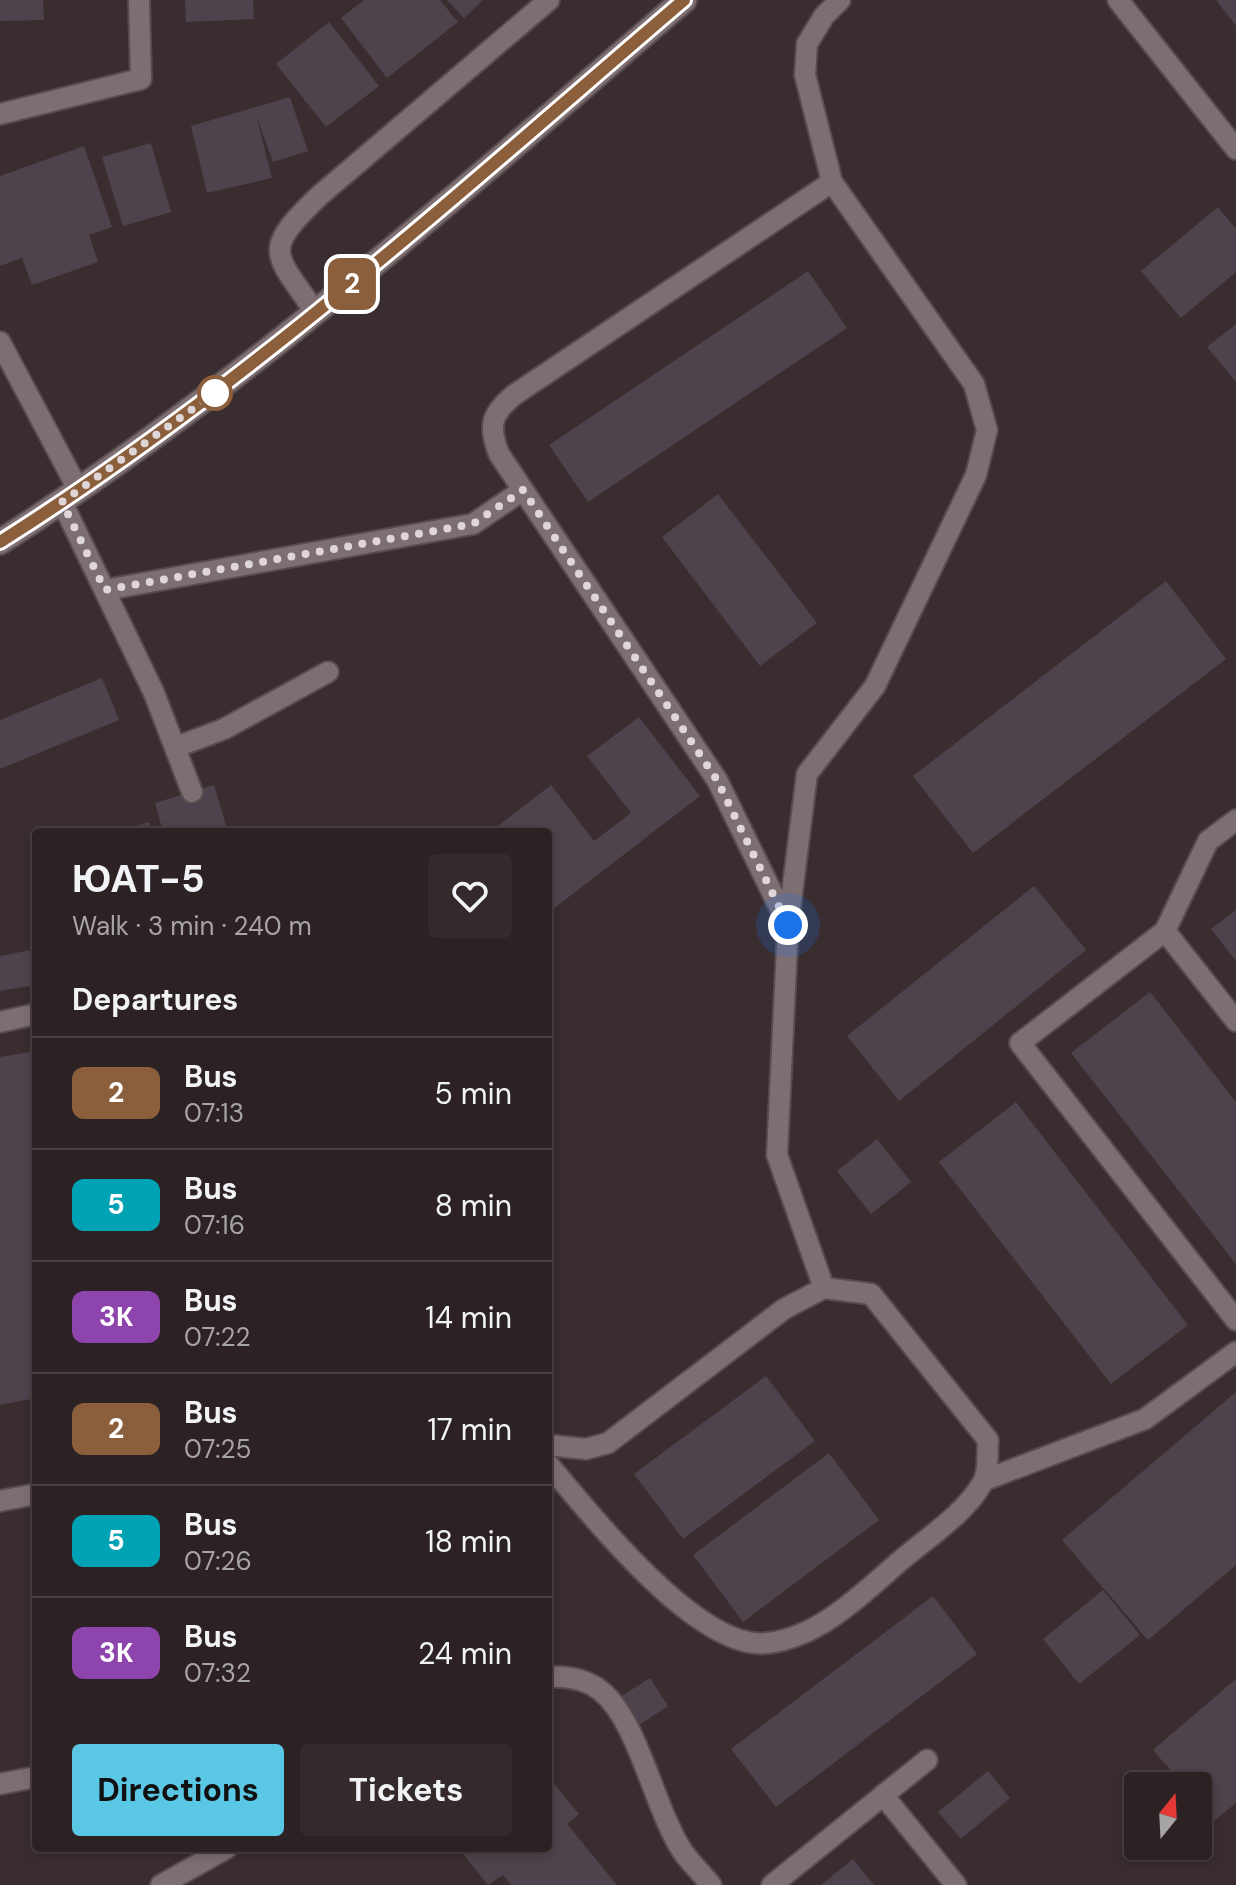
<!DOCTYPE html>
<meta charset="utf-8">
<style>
body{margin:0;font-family:"DM Sans",sans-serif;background:#342a2c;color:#f1f3f6;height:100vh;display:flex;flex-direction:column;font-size:30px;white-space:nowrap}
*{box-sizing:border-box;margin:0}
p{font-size:26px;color:#a6a4a6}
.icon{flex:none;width:44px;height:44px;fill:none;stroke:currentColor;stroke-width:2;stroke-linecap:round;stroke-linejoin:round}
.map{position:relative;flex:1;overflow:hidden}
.sheet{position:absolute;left:32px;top:828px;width:520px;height:1024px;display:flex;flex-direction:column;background:#2c2224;border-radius:8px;box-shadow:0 4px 12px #0003,0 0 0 2px #483f41}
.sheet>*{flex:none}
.badge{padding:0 16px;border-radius:12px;font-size:28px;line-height:52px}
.needle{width:52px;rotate:18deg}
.buttons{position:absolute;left:1124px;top:1772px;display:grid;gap:16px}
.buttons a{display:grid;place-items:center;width:88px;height:88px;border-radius:8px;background:#2c2224;box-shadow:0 4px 12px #0003,0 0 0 2px #483f41;font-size:40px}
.you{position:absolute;width:40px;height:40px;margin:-20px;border:6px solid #fff;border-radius:50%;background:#1a73e8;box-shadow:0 0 0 12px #1a73e833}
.map>.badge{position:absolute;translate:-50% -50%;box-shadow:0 0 0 4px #fff}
h2{padding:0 40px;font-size:30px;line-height:72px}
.round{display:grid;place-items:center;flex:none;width:84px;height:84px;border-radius:8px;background:#342a2c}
.headline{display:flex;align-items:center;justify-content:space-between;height:136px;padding:0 40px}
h1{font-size:38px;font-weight:700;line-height:60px}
.action{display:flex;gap:16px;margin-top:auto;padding:16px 40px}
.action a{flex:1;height:92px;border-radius:8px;background:#5ac8e5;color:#111;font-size:32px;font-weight:700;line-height:92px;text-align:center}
.action a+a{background:#342a2c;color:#f1f3f6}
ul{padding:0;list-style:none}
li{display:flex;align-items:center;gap:24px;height:112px;padding:0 40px;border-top:2px solid #483f41}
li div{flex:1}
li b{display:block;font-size:30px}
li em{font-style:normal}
li .badge{min-width:88px;font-weight:700;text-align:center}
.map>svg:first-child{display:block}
</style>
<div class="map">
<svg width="1236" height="1885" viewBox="0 0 1236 1885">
<rect width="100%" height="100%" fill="#3a2d30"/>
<g fill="#4e434c">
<polygon points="0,0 43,0 44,20 0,21"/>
<polygon points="185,0 253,0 254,19 186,22"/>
<polygon points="364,0 440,0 458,22 387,78 341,18"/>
<polygon points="447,0 483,0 464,18"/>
<polygon points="1216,0 1236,0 1236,26"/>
<polygon points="329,22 379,86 326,127 276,64"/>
<polygon points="290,97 308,151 273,162 256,115 272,178 207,193 191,126"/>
<polygon points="151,143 171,212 123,226 102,157"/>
<polygon points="84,146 112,227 89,235 98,262 32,285 22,258 0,266 0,176"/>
<polygon points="1218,207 1236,229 1236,272 1181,318 1141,271"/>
<polygon points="808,271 847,328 588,502 549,445"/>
<polygon points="1236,324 1236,382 1207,347"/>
<polygon points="718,494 817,623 760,666 662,537"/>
<polygon points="1166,581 1226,659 973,853 913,776"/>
<polygon points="102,678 119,720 0,769 0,720"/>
<polygon points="639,717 700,796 548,913 548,832 490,832 551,785 594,841 631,813 587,756"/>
<polygon points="214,785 228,832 163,832 155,803"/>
<polygon points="149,822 152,832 120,832 120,831"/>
<polygon points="1034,886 1086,950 899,1101 847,1036"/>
<polygon points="1236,910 1236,961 1211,929"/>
<polygon points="36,949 36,985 0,991 0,956"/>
<polygon points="1150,992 1236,1102 1236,1264 1071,1053"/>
<polygon points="36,1051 36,1398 0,1405 0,1057"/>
<polygon points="1016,1102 1188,1325 1111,1384 939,1162"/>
<polygon points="877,1139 911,1182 871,1214 837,1171"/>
<polygon points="766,1376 815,1441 683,1539 634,1474"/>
<polygon points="1236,1392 1236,1565 1148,1640 1062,1540"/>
<polygon points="829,1453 879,1520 743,1622 693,1555"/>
<polygon points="1103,1590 1140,1635 1079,1684 1043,1639"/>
<polygon points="933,1596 977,1654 776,1807 731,1749"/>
<polygon points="650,1678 668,1706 639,1725 620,1697"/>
<polygon points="1236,1679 1236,1803 1214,1821 1198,1803 1198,1786 1184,1786 1153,1750"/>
<polygon points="988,1771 1010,1798 961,1839 938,1812"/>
<polygon points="548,1776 579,1814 567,1824 617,1885 511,1885 503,1875 488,1885 458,1848 548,1848"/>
<polygon points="853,1859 874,1885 821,1885"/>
</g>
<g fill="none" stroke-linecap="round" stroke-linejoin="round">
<defs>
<g id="lane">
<polyline points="1118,0 1236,149"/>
<polyline points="0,114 141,79 139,0"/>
<path d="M 316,313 C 274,252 261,252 319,196 L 549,0"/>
<polyline points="0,342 79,491"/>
<polyline points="62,502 154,693 192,792"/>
<polyline points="105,590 473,524 523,490"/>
<polyline points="176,747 224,729 328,672"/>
<polyline points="788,925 807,774 875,686 976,475 987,430 974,384 832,182 805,75 807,44 824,16 840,0"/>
<polyline points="1165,931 1208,841 1236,820"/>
<polyline points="1236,1021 1165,931 1020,1043 1236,1320"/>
<polyline points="0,1022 36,1014"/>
<path d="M 824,1288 L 777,1155 L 788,925 L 717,780 L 499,454 C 488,426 491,414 514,395 L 832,182"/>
<path d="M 548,1445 L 586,1449 L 608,1443 L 784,1309 L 824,1288 L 871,1294 L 988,1440 C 987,1452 989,1472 983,1482 C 966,1513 927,1538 900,1561 C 862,1594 820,1637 768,1643 C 698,1652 590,1513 548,1464"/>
<polyline points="985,1480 1145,1419 1236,1352"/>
<polyline points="0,1501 36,1494"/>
<path d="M 548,1677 C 566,1676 586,1679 601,1691 C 638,1720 655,1811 683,1852 C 691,1863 702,1874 711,1885"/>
<polyline points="0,1784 36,1777"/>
<polyline points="883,1795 956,1885"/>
<polyline points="161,1885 227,1848"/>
<polyline points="772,1885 927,1760"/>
</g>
<path id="secondary" d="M 0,542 C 246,385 463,189 684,0"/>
</defs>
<use href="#lane" stroke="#564b4e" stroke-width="24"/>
<use href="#secondary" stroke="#564b4e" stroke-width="28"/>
<use href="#lane" stroke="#7d6e71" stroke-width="20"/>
<use href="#secondary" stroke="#7d6e71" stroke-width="24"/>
</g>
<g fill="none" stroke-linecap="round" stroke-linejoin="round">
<defs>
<path id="line" d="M 0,542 C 247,386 463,189 684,0"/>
</defs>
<use href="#line" stroke="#fff" stroke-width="18"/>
<use href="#line" stroke="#8b5e3c" stroke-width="12"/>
<polyline stroke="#dfd6d8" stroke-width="8" stroke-dasharray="0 14.4" points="215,393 62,502 105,590 473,524 523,490 717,780 788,925"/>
</g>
<circle fill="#fff" stroke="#8b5e3c" stroke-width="4" cx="215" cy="393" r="16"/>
</svg>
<div class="buttons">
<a><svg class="needle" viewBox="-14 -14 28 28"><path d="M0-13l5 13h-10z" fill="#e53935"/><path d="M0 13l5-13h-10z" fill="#a6a4a6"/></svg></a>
</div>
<div class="you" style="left:788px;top:925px"></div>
<b class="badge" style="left:352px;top:284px;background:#8b5e3c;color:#fff">2</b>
<section class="sheet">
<div class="headline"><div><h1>ЮАТ-5</h1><p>Walk · 3 min · 240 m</p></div><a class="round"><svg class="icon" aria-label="heart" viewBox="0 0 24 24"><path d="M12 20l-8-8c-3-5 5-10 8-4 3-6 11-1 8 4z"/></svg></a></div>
<h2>Departures</h2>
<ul>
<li><span class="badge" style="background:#8b5e3c;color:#fff">2</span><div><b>Bus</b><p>07:13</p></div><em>5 min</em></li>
<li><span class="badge" style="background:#00a3b4;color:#fff">5</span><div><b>Bus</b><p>07:16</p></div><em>8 min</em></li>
<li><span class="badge" style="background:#8e44ad;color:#fff">3К</span><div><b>Bus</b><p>07:22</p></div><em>14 min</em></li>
<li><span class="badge" style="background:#8b5e3c;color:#fff">2</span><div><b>Bus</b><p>07:25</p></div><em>17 min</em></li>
<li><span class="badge" style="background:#00a3b4;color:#fff">5</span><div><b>Bus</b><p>07:26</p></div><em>18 min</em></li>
<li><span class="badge" style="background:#8e44ad;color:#fff">3К</span><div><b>Bus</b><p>07:32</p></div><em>24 min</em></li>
</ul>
<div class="action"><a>Directions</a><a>Tickets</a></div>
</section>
</div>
